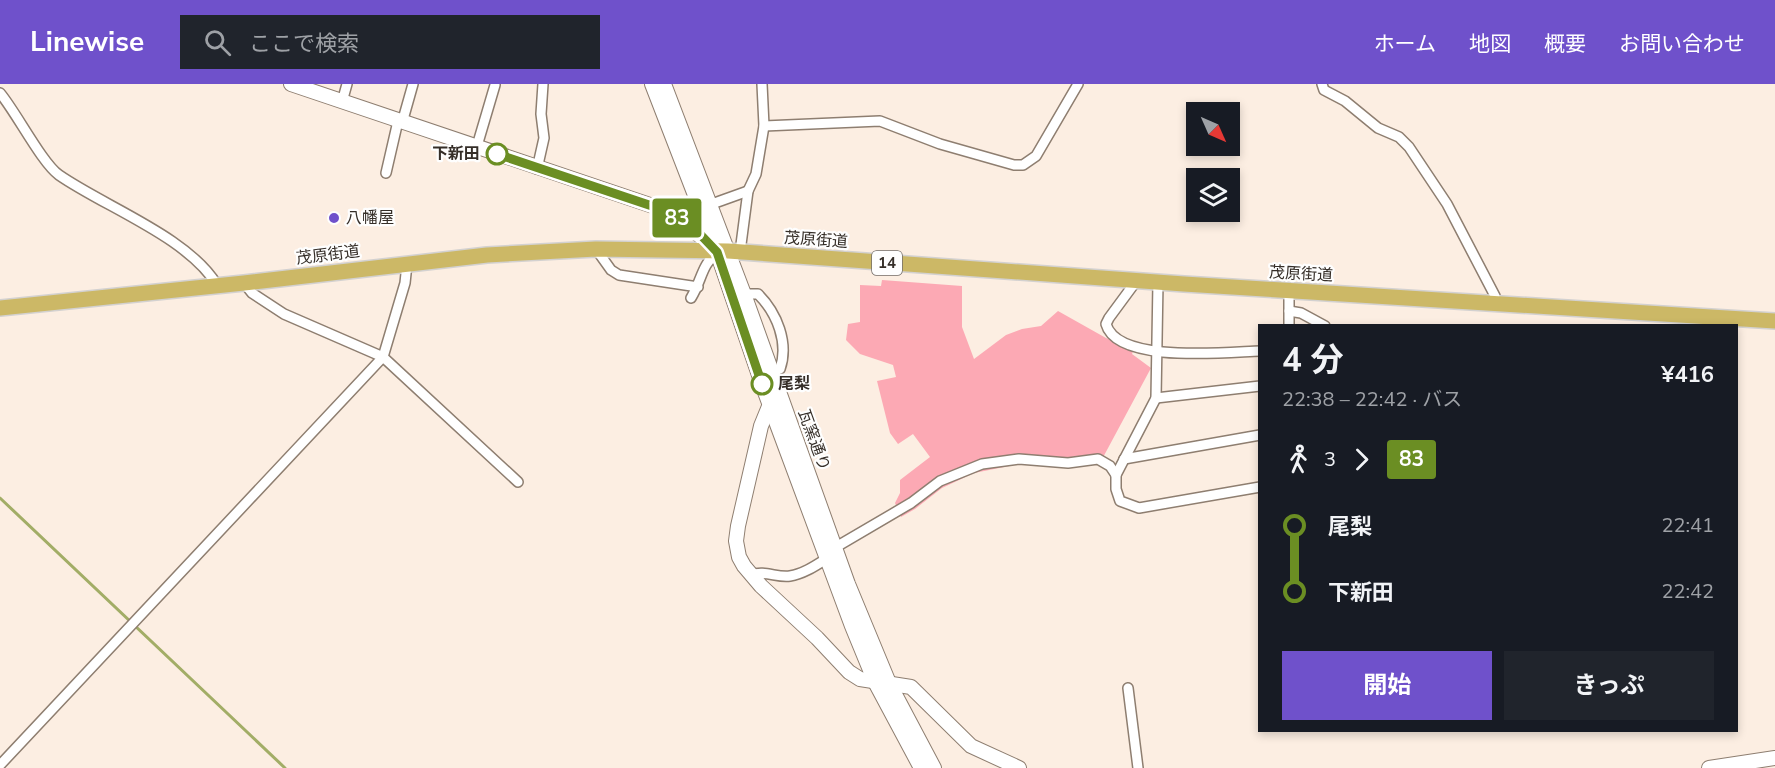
<!DOCTYPE html>
<html lang="ja">
<meta charset="utf-8">
<style>
body{margin:0;font-family:"Nunito Sans","Noto Sans JP",sans-serif;background:#20242c;color:#f1f3f6;height:100vh;display:flex;flex-direction:column;font-size:22px;white-space:nowrap}
*{box-sizing:border-box;margin:0}
p{font-size:20px;color:#9ea1a6}
.icon{flex:none;width:33px;height:33px;fill:none;stroke:currentColor;stroke-width:2;stroke-linecap:round;stroke-linejoin:round}
.map{position:relative;flex:1;overflow:hidden}
.panel{position:absolute;left:1258px;top:240px;width:480px;height:408px;display:flex;flex-direction:column;background:#171b24;border-radius:0px;box-shadow:0 3px 9px #0003}
.panel>*{flex:none}
.badge{padding:0 12px;border-radius:4px;font-size:21px;line-height:39px}
.needle{width:39px;rotate:135deg}
.controls{position:absolute;left:1186px;top:18px;display:grid;gap:12px}
.controls a{display:grid;place-items:center;width:54px;height:54px;border-radius:0px;background:#171b24;box-shadow:0 3px 9px #0003;font-size:30px}
.map>.badge{position:absolute;translate:-50% -50%;box-shadow:0 0 0 3px #fff}
.legs{display:flex;align-items:center;gap:9px;height:66px;padding:0 24px;font-size:20px}
.legs p{margin-inline-start:auto}
.summary{display:flex;align-items:center;justify-content:space-between;height:102px;padding:0 24px}
h1{font-size:33px;font-weight:700;line-height:45px}
.button{display:flex;gap:12px;margin-top:auto;padding:12px 24px}
.button a{flex:1;height:69px;border-radius:0px;background:#6f51cb;color:#fff;font-size:24px;font-weight:700;line-height:69px;text-align:center}
.button a+a{background:#20242c;color:#f1f3f6}
ul{padding:0 24px;list-style:none}
li{display:flex;align-items:center;gap:21px;height:66px;font-size:22px}
li i{display:grid;place-items:center;width:9px;height:100%;margin:0 8px;background:currentColor}
li i::after{content:'';width:15px;height:15px;margin:-8px;border:4px solid;border-radius:50%;background:#171b24}
li p{margin-inline-start:auto}
li:first-child i{background:linear-gradient(#0000 50%,currentColor 0)}
li:last-child i{background:linear-gradient(currentColor 50%,#0000 0)}
header{display:flex;align-items:center;gap:36px;box-sizing:border-box;height:84px;padding:0 30px;background:#6f51cb;color:#fff}
header strong{font-size:28px}
nav{display:flex;gap:33px;margin-inline-start:auto;font-size:21px}
.search{width:420px;height:54px;background:#20242c;display:flex;align-items:center;gap:15px;box-sizing:border-box;padding:0 21px;border-radius:0px;color:#9ea1a6;font-size:22px}
.map>svg:first-child{display:block}
</style>
<header>
<strong>Linewise</strong>
<div class="search"><svg class="icon" aria-label="search" viewBox="0 0 24 24"><circle cx="10" cy="10" r="6"/><path d="M15 15l6 6"/></svg>ここで検索</div>
<nav><a>ホーム</a><a>地図</a><a>概要</a><a>お問い合わせ</a></nav>
</header>
<div class="map">
<svg width="1775" height="684" viewBox="0 0 1775 684">
<rect width="100%" height="100%" fill="#fceee2"/>
<polygon fill="#fca9b4" points="882,196 962,202 962,243 974,275 1006,251 1022,245 1041,242 1058,227 1106,254 1134,265 1132,270 1151,284 1100,379 1065,384 1025,379 974,389 942,404 915,425 901,433 895,419 900,409 900,396 930,373 913,350 898,360 890,349 877,297 896,293 893,281 860,270 846,256 848,240 860,238 860,201 881,202"/>
<g fill="none" stroke-linecap="round" stroke-linejoin="round">
<polyline stroke="#a2ad66" stroke-width="3" points="0,414 285,684"/>
<defs>
<g id="street">
<polyline points="1322,0 1324,6 1345,17 1378,44 1399,53 1409,63 1447,120 1495,212 1494,219"/>
<path d="M 0,9 C 16,28 42,79 59,91 C 105,123 188,153 217,201"/>
<polyline points="342,18 347,0"/>
<polyline points="402,39 413,0"/>
<polyline points="764,42 880,37 940,60 1014,81 1023,81 1036,72 1078,0"/>
<polyline points="477,62 495,1"/>
<polyline points="537,85 544,54 541,30 543,0"/>
<polyline points="386,89 398,37"/>
<polyline points="709,121 748,107"/>
<polyline points="596,165 611,186 619,191 698,203"/>
<polyline points="740,168 748,107 756,90 764,42 762,0"/>
<path d="M 1137,196 L 1109,234 L 1106,240 C 1117,280 1227,268 1260,267"/>
<polyline points="1158,198 1156,314 1116,391 1116,405 1120,417 1139,424 1260,403"/>
<polyline points="244,199 252,209 284,230 383,273 518,398"/>
<polyline points="1289,207 1289,242"/>
<path d="M 744,210 L 758,210 C 777,229 789,259 780,285 L 771,288"/>
<path d="M 691,214 C 702,196 701,182 717,168"/>
<polyline points="1289,227 1301,229 1325,242"/>
<polyline points="1156,314 1260,302"/>
<polyline points="1124,375 1260,351"/>
<polyline points="836,463 911,419 940,397 982,380 1019,375 1068,379 1098,375 1110,382 1116,391"/>
<path d="M 751,491 C 765,486 777,494 790,492 C 803,490 815,482 826,475"/>
<polyline points="1128,604 1138,684"/>
<polyline points="0,681 383,273 405,199 407,180"/>
</g>
<g id="secondary">
<polyline points="291,0 653,122 682,137 714,164"/>
<polyline points="652,0 717,168 762,300 852,542 875,598 921,684"/>
<polyline points="664,0 744,210 848,500 889,599 934,684"/>
<polyline points="770,320 761,342 738,442 736,457 739,473 744,482 761,502 817,554 849,588 860,595 911,603 971,662 1019,684"/>
<polyline points="1709,684 1775,674"/>
</g>
<polyline id="primary" points="0,224 244,199 487,171 596,165 728,167 1184,200 1775,237"/>
</defs>
<use href="#street" stroke="#8e7e70" stroke-width="12"/>
<use href="#secondary" stroke="#8e7e70" stroke-width="16"/>
<use href="#primary" stroke="#d3d1d0" stroke-width="18"/>
<use href="#street" stroke="#fff" stroke-width="9"/>
<use href="#secondary" stroke="#fff" stroke-width="14"/>
<use href="#primary" stroke="#ccb866" stroke-width="15"/>
</g>
<g fill="none" stroke-linecap="round" stroke-linejoin="round">
<defs>
<polyline id="line-1" points="497,70 652,122 697,147 717,168 762,300"/>
</defs>
<use href="#line-1" stroke="#fff" stroke-width="14"/>
<use href="#line-1" stroke="#6b8e23" stroke-width="9"/>
</g>
<g fill="#fff" stroke="#6b8e23" stroke-width="3">
<circle cx="497" cy="70" r="10"/>
<circle cx="762" cy="300" r="10"/>
</g>
<circle fill="#6f51cb" stroke="#fefefe" stroke-width="2" cx="334" cy="134" r="6"/>
<g text-anchor="middle" dominant-baseline="central" stroke-width="4.5" stroke-linejoin="round" paint-order="stroke">
<rect fill="#fefefe" stroke="#716c68" stroke-width="1.5" x="872" y="167" width="30" height="24" rx="4.5"/>
<g font-size="15" font-weight="bold" fill="#352e28">
<text x="887" y="179">14</text>
</g>
<g font-size="16" font-weight="bold" fill="#352e28" stroke="#fefefe" text-anchor="end">
<text x="480" y="70">下新田</text>
<text x="778" y="300" text-anchor="start">尾梨</text>
</g>
<g font-size="16" fill="#352e28" stroke="#fefefe" text-anchor="start">
<text x="346" y="134">八幡屋</text>
</g>
<g font-size="16" fill="#352e28" stroke="#fefefe">
<text transform="translate(816 156) rotate(4)">茂原街道</text>
<text transform="translate(328 171) rotate(-7)">茂原街道</text>
<text transform="translate(1301 190) rotate(3)">茂原街道</text>
<text transform="translate(814 356) rotate(70)">瓦窯通り</text>
</g>
</g>
</svg>
<div class="controls">
<a><svg class="needle" viewBox="-14 -14 28 28"><path d="M0-13l5 13h-10z" fill="#e53935"/><path d="M0 13l5-13h-10z" fill="#9ea1a6"/></svg></a>
<a><svg class="icon" aria-label="layers" viewBox="0 0 24 24"><path d="M12 4l9 5-9 5-9-5zM3 14l9 5 9-5"/></svg></a>
</div>
<b class="badge" style="left:677px;top:134px;background:#6b8e23;color:#fff">83</b>
<section class="panel">
<div class="summary"><div><h1>4 分</h1><p>22:38 – 22:42 · バス</p></div><b>¥416</b></div>
<div class="legs"><svg class="icon" aria-label="walk" viewBox="0 0 24 24"><circle cx="13" cy="4" r="2"/><path d="M13 8l-2 6 4 7M11 14l-3 7M7 12l3-4h3l4 4"/></svg>3<svg class="icon" aria-label="forward" viewBox="0 0 24 24"><path d="M9 5l7 7-7 7"/></svg><b class="badge" style="background:#6b8e23;color:#fff">83</b></div>
<ul>
<li><i style="color:#6b8e23"></i><b>尾梨</b><p>22:41</p></li>
<li><i style="color:#6b8e23"></i><b>下新田</b><p>22:42</p></li>
</ul>
<div class="button"><a>開始</a><a>きっぷ</a></div>
</section>
</div>
